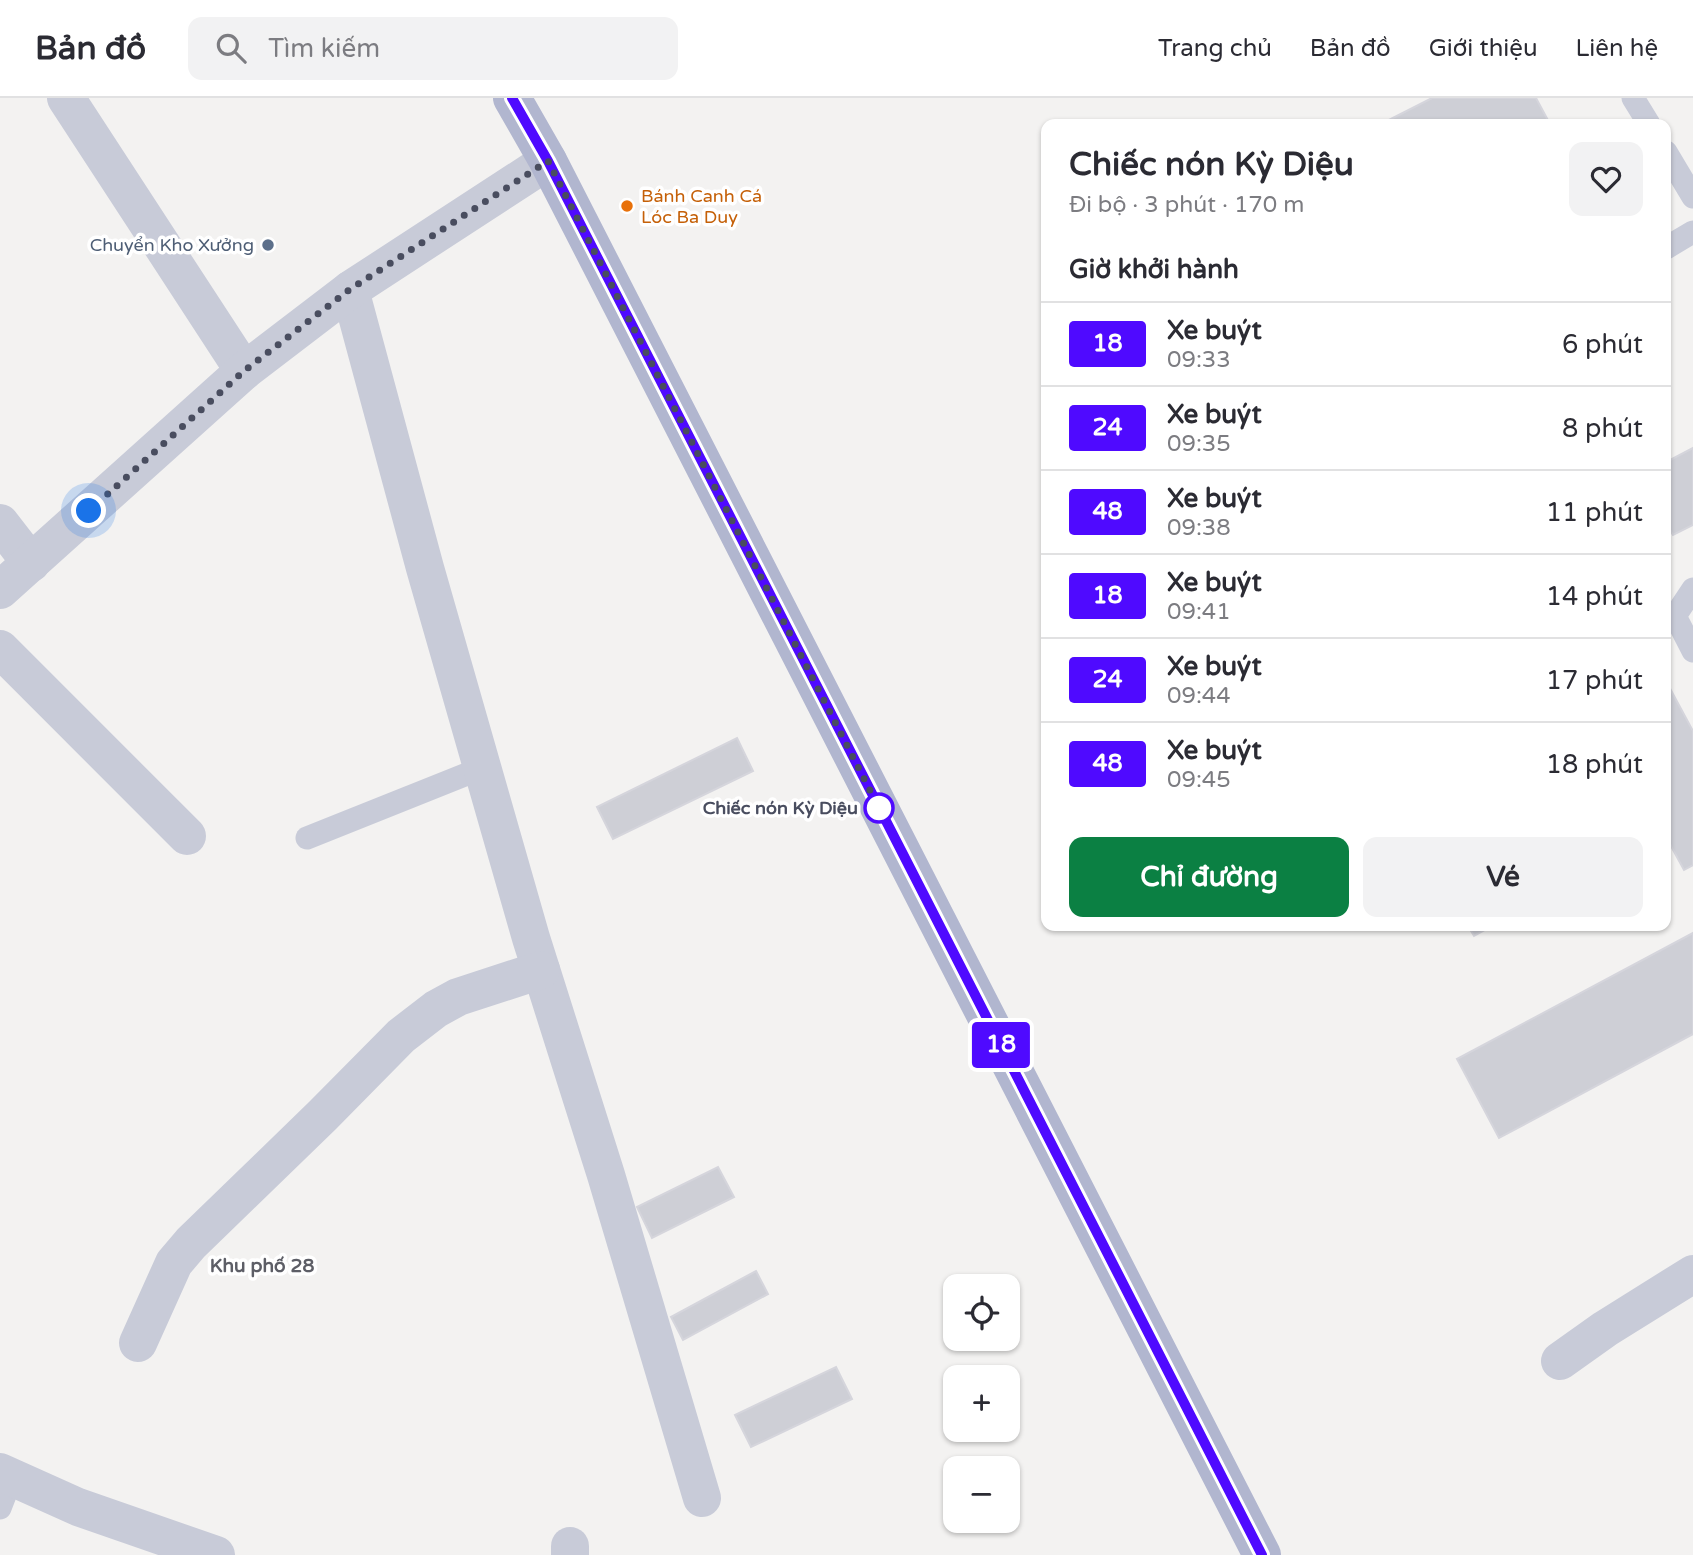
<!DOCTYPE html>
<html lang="vi">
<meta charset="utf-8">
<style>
body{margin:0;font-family:"Varela Round",sans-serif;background:#f2f2f3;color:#2b2b33;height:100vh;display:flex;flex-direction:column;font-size:26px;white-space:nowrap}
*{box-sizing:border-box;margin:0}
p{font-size:23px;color:#7c7c81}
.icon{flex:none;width:38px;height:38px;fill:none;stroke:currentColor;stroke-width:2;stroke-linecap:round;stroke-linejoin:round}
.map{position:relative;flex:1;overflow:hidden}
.drawer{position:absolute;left:1041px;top:21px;width:630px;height:812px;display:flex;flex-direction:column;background:#fff;border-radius:14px;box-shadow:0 2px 5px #0004}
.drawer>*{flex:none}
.badge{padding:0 14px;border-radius:5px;font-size:24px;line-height:46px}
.controls{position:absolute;left:943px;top:1176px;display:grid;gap:14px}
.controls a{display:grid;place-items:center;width:77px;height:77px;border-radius:14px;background:#fff;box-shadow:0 2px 5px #0004;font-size:35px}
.you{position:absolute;width:35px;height:35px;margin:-18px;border:5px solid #fff;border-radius:50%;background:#1a73e8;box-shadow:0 0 0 10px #1a73e833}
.map>.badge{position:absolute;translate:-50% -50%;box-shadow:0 0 0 4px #fff}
h2{padding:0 28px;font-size:26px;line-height:63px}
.round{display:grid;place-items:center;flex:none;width:74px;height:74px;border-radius:14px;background:#f2f2f3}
.head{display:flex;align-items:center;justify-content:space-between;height:119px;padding:0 28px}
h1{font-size:33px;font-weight:700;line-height:52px}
.action{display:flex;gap:14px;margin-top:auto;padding:14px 28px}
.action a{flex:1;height:80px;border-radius:14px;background:#0b8043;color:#fff;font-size:28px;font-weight:700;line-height:80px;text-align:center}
.action a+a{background:#f2f2f3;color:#2b2b33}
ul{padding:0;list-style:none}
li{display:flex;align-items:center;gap:21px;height:84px;padding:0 28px;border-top:2px solid #e1e1e2}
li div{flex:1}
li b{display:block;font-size:26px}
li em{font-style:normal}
li .badge{min-width:77px;font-weight:700;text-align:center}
header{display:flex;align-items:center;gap:42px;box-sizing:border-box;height:98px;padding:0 35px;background:#fff;border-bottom:2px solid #e1e1e2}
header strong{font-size:33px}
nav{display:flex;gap:38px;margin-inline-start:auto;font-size:24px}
.search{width:490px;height:63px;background:#f2f2f3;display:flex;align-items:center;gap:18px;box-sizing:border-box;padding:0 24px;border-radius:14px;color:#7c7c81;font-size:26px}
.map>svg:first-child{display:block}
</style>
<header>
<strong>Bản đồ</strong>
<div class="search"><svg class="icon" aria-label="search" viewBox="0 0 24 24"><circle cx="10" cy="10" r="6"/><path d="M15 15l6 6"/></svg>Tìm kiếm</div>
<nav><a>Trang chủ</a><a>Bản đồ</a><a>Giới thiệu</a><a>Liên hệ</a></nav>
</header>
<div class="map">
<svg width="1693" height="1457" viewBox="0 0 1693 1457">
<rect width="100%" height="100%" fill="#f3f2f1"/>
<g fill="#cecfd6" stroke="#d5d5dc" stroke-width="2">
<polygon points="1432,0 1536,0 1550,26 1381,26"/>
<polygon points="1693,350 1693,427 1673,437 1666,425 1666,364"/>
<polygon points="1666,583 1693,633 1693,767 1684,772 1666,739"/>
<polygon points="737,640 753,673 613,741 597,709"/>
<polygon points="1468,828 1492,828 1474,838"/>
<polygon points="1693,835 1693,936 1499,1040 1457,961"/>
<polygon points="718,1069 734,1099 652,1140 637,1109"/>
<polygon points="756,1173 768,1196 683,1242 671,1219"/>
<polygon points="836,1269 852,1301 751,1349 735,1317"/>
</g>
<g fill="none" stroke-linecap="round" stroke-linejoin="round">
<g stroke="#c8cbd8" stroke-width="23">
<polyline points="1633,0 1649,26"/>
<polyline points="1666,54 1693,99"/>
<polyline points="1666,150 1693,134"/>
<polyline points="1693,491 1675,518 1693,553"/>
<polyline points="307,740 482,670"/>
<polyline points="0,1410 12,1379"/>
</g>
<g stroke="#c8cbd8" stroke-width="38">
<polyline points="66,0 244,273"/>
<polyline points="350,192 425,470 531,840 606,1077 702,1400"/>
<polyline points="0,425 31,465"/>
<polyline points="0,492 244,273 350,192 548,63"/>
<polyline points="0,551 187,738"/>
<polyline points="138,1245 174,1165 191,1145 323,1017 401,938 436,911 458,899 541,872"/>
<polyline points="1560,1263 1605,1231 1693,1176"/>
<polyline points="0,1374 78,1409 216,1457"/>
<polyline points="570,1448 570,1457"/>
</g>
<polyline stroke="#b1b6cf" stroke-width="38" points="512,0 548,63 1262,1457"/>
</g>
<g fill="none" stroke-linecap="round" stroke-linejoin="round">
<defs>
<polyline id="line" points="512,0 548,63 1262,1457"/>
</defs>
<use href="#line" stroke="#fff" stroke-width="16"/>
<use href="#line" stroke="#4f0aff" stroke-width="10"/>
<polyline stroke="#494d5f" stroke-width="7" stroke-dasharray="0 12.6" points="89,413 244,273 349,192 548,63 879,710"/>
</g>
<circle fill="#e8710a" stroke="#fff" stroke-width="2.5" cx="627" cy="108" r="7"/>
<circle fill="#5c6f8a" stroke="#fff" stroke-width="2.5" cx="268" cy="147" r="7"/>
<circle fill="#fff" stroke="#4f0aff" stroke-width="3.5" cx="879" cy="710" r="14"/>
<g text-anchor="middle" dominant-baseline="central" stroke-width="7" stroke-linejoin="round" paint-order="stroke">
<g font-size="18" fill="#c56008" stroke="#fff" text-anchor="start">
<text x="641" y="98">Bánh Canh Cá<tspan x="641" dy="21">Lóc Ba Duy</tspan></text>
</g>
<g font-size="18" fill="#4e5e75" stroke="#fff" text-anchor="end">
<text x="254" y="147">Chuyển Kho Xưởng</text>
</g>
<g font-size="18" font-weight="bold" fill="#494d5f" stroke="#fff" text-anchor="end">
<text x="858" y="710">Chiếc nón Kỳ Diệu</text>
</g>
<g font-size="19" font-weight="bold" fill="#5d5e66" stroke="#fff">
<text x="262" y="1168">Khu phố 28</text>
</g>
</g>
</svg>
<div class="controls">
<a><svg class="icon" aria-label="locate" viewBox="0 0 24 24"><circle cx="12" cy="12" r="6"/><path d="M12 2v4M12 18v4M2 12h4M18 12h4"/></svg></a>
<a>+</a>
<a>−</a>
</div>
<div class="you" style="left:89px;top:413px"></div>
<b class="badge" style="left:1001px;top:947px;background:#4f0aff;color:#fff">18</b>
<section class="drawer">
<div class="head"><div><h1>Chiếc nón Kỳ Diệu</h1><p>Đi bộ · 3 phút · 170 m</p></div><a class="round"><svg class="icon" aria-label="heart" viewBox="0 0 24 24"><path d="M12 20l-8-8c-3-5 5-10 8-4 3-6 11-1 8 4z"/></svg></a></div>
<h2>Giờ khởi hành</h2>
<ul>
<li><span class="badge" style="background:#4f0aff;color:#fff">18</span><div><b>Xe buýt</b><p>09:33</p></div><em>6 phút</em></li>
<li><span class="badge" style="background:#4f0aff;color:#fff">24</span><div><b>Xe buýt</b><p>09:35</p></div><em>8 phút</em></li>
<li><span class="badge" style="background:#4f0aff;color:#fff">48</span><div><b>Xe buýt</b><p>09:38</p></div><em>11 phút</em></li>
<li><span class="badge" style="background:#4f0aff;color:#fff">18</span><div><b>Xe buýt</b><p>09:41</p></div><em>14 phút</em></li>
<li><span class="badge" style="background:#4f0aff;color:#fff">24</span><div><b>Xe buýt</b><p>09:44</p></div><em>17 phút</em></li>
<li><span class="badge" style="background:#4f0aff;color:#fff">48</span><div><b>Xe buýt</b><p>09:45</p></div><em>18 phút</em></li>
</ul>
<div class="action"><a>Chỉ đường</a><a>Vé</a></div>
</section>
</div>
